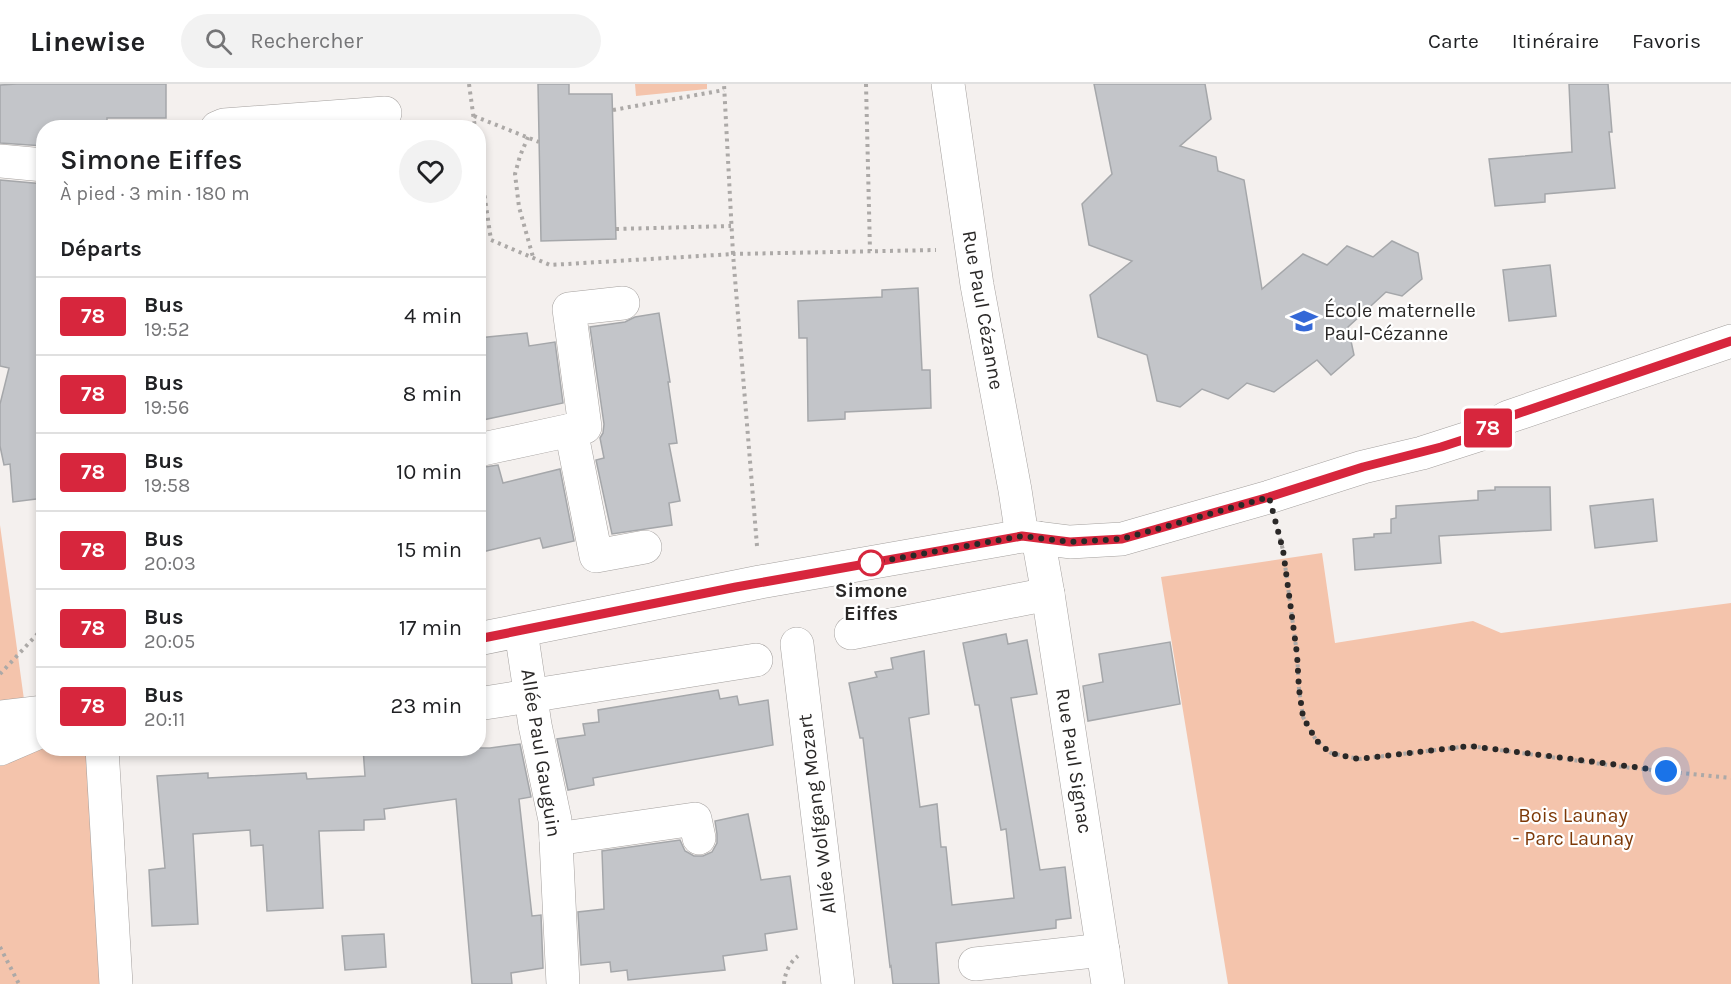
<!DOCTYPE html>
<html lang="fr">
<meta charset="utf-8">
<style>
body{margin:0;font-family:Karla,sans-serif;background:#f2f2f2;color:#202124;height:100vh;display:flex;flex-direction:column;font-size:22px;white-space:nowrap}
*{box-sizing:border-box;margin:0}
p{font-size:20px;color:#757577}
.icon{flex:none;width:33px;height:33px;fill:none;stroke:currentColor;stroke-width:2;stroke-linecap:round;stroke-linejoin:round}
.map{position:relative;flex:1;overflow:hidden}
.drawer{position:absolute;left:36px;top:36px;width:450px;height:636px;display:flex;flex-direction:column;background:#fff;border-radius:24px;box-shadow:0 3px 9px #0003}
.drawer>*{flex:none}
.badge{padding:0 12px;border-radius:4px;font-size:21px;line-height:39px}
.you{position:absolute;width:30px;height:30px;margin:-15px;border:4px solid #fff;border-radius:50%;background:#1a73e8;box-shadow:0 0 0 9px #1a73e833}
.map>.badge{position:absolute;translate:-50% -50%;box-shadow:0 0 0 3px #fff}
h2{padding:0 24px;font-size:22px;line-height:54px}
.round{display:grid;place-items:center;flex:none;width:63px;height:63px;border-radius:32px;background:#f2f2f2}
.summary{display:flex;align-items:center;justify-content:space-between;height:102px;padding:0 24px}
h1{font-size:28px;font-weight:600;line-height:45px}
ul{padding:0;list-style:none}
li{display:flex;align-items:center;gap:18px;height:78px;padding:0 24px;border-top:2px solid #e0e0e0}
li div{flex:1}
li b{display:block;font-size:22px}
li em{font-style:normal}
li .badge{min-width:66px;font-weight:700;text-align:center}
header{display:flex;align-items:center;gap:36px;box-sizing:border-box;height:84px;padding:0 30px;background:#fff;border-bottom:2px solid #e0e0e0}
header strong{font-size:28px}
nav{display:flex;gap:33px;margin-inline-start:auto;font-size:21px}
.search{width:420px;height:54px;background:#f2f2f2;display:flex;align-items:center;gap:15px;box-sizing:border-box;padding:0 21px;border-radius:33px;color:#757577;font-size:22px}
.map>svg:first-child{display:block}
</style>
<header>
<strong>Linewise</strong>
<div class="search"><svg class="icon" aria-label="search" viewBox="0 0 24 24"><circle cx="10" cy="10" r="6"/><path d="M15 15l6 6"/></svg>Rechercher</div>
<nav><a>Carte</a><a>Itinéraire</a><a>Favoris</a></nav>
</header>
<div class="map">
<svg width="1731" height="900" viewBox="0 0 1731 900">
<rect width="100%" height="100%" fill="#f4f0ee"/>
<g fill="#f4c4ac">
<polygon points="635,0 707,0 707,5 636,12"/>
<polygon points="0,441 29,652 43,646 44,664 87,665 102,900 0,900"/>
<polygon points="1322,469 1335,559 1473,537 1501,549 1731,519 1731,900 1228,900 1161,493"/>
</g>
<g fill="#c3c5c9" stroke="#a5a7aa" stroke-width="1.5">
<polygon points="17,0 166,0 166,34 107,34 107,44 44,44 44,62 0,59 0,1"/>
<polygon points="538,0 569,0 569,10 612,10 616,155 541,157"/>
<polygon points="1094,0 1205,0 1211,35 1180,62 1216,73 1218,87 1244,96 1262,205 1303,170 1327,181 1347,162 1373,173 1392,157 1418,169 1422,195 1402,212 1386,208 1348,243 1354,271 1331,291 1317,276 1274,308 1247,299 1228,315 1202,305 1180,323 1157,317 1147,271 1098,253 1090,211 1132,177 1089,161 1082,120 1112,90"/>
<polygon points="1569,0 1608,0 1612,48 1609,48 1615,104 1545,110 1545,118 1495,122 1489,75 1572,68"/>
<polygon points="0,96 44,100 44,115 38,139 44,140 44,414 13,418 10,380 4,381 0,362 0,320 9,284 0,282"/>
<polygon points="1550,181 1556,232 1509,237 1503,186"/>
<polygon points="918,204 922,286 930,286 931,324 845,328 845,335 808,337 807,254 799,254 798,217 882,213 882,206"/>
<polygon points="659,229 670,298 668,298 677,359 669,360 680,417 669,419 672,441 612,450 596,376 604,374 600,354 603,349 604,340 590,243 625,238 635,233"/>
<polygon points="527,249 529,262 555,258 563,319 478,337 478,254"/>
<polygon points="498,381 503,399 560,385 574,457 543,464 540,454 478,469 478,384"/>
<polygon points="1495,403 1550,403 1551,446 1439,452 1441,479 1355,486 1353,455 1374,453 1374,450 1391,449 1391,435 1396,434 1396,422 1478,416 1478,407 1495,406"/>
<polygon points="1653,415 1657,457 1595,464 1590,422"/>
<polygon points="1006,550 1008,560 1027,556 1037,610 1011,614 1040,786 1065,783 1071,834 1056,836 1056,844 936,859 939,900 893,900 891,882 890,883 863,654 860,654 849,599 877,593 875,588 893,585 891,574 924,567 929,630 909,634 920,723 937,720 941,763 946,763 952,821 1014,814 1006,745 1001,746 979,621 975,621 963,559"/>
<polygon points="1170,558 1180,620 1088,637 1083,602 1103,598 1099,570"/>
<polygon points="718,606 720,615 737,612 739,621 768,616 773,661 593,694 594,701 568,706 557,655 585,651 583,640 599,638 598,626"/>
<polygon points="520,660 531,713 519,715 532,832 541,831 543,884 511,889 512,900 472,900 456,715 384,725 385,735 364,736 364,746 319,747 323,824 267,827 263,761 251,762 250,746 193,750 198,840 152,842 149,786 165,784 157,692 208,689 208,694 306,689 307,695 365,692 363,664 490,664"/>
<polygon points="748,730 761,796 790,792 797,845 765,850 767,866 723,872 725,886 628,896 627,886 611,888 610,878 581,881 578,828 604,825 602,767 680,756 685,767 694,772 703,772 712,768 717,759 717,750 715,737"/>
<polygon points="384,850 386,883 345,886 342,852"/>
</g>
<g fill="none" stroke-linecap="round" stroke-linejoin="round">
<defs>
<g id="minor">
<polyline points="948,0 977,201 1015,406 1022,452"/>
<polyline points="217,44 224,41 385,29"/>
<polyline points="0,77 44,81"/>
<polyline points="623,219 569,225 585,343 571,346 596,472 645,463"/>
<polyline points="478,366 571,346"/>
<polyline points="1038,454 1048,510 1108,900"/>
<polyline points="521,547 535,641 555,736 563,900"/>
<polyline points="851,549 1048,510"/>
<polyline points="478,555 760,498 1022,452 1070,458 1122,455 1269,413 1363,383 1422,369 1478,351 1508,333 1731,257"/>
<polyline points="797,560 838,900"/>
<polyline points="478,620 756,576"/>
<polyline points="0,633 44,628"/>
<polyline points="102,664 116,900"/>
<polyline points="0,665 44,646"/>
<polyline points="556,755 695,735 699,754"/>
<polyline points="975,880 1103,866"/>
</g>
</defs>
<use href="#minor" stroke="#a4a09e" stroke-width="34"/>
<g stroke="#aca9a7" stroke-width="4" stroke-dasharray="3 4.5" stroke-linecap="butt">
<polyline points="469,0 475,44"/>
<polyline points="866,0 870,167"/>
<polyline points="613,26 724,6"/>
<polyline points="474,32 539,58"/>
<polyline points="528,53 520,72 515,90 519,123 533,173"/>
<polyline points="478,67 491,156 550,181 733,170 724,0"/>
<polyline points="616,145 731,142"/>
<polyline points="1278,447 1283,466 1297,570 1299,605 1303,633 1316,656 1331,669 1359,675 1470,662 1623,683 1731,694"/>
<polyline points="757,462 733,170 936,166"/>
<polyline points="0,590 44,543"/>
<polyline points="0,863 19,900"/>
<path d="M 784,900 C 785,889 789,879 798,872"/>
</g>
<use href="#minor" stroke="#fff" stroke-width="33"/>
</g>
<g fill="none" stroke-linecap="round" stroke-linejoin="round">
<defs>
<polyline id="line" points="478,555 736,503 1022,452 1070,458 1122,455 1269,413 1363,383 1441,363 1478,351 1495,339 1508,333 1731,257"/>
</defs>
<use href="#line" stroke="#fff" stroke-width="14"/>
<use href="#line" stroke="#d7263d" stroke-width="9"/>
<polyline stroke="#2a2827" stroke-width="6" stroke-dasharray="0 10.8" points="871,479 1022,452 1070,458 1122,455 1269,413 1283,466 1297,570 1299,605 1303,633 1316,656 1330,669 1359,675 1470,662 1666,687"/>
</g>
<defs>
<symbol id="school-bare" viewBox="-9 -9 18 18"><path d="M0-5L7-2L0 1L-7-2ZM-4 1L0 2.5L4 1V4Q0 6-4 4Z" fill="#3468d7" stroke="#fff" stroke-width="2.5" paint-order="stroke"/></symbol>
</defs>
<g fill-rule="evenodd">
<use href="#school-bare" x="1285" y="218" width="38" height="38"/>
</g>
<circle fill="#fff" stroke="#d7263d" stroke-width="3" cx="871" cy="479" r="12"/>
<g text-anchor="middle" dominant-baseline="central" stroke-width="4.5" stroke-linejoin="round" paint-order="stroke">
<g font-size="20" fill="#2a2827" stroke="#fff">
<text transform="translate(983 226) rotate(80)">Rue Paul Cézanne</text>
<text transform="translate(541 669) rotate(81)">Allée Paul Gauguin</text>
<text transform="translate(1074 677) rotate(81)">Rue Paul Signac</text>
<text transform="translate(817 730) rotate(-97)">Allée Wolfgang Mozart</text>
</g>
<g font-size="20" fill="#2a2827" stroke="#fff" text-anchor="start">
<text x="1324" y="226">École maternelle<tspan x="1324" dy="23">Paul-Cézanne</tspan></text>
</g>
<g font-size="20" font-weight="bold" fill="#2a2827" stroke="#fff">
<text x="871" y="506">Simone<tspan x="871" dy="23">Eiffes</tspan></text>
</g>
<g font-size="20" fill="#7d3908" stroke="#fff">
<text x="1573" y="731">Bois Launay<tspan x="1573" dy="23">- Parc Launay</tspan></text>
</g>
</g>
</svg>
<div class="you" style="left:1666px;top:687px"></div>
<b class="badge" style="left:1488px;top:344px;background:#d7263d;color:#fff">78</b>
<section class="drawer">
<div class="summary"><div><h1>Simone Eiffes</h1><p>À pied · 3 min · 180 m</p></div><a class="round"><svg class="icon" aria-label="heart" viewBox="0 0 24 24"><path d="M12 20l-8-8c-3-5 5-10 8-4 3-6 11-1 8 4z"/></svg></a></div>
<h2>Départs</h2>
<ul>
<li><span class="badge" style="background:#d7263d;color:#fff">78</span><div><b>Bus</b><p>19:52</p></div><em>4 min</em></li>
<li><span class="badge" style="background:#d7263d;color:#fff">78</span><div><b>Bus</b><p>19:56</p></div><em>8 min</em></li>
<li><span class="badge" style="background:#d7263d;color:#fff">78</span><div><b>Bus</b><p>19:58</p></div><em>10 min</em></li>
<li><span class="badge" style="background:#d7263d;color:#fff">78</span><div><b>Bus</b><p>20:03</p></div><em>15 min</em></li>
<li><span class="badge" style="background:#d7263d;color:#fff">78</span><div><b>Bus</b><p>20:05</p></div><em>17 min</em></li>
<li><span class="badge" style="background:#d7263d;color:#fff">78</span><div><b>Bus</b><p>20:11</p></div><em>23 min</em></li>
</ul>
</section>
</div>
